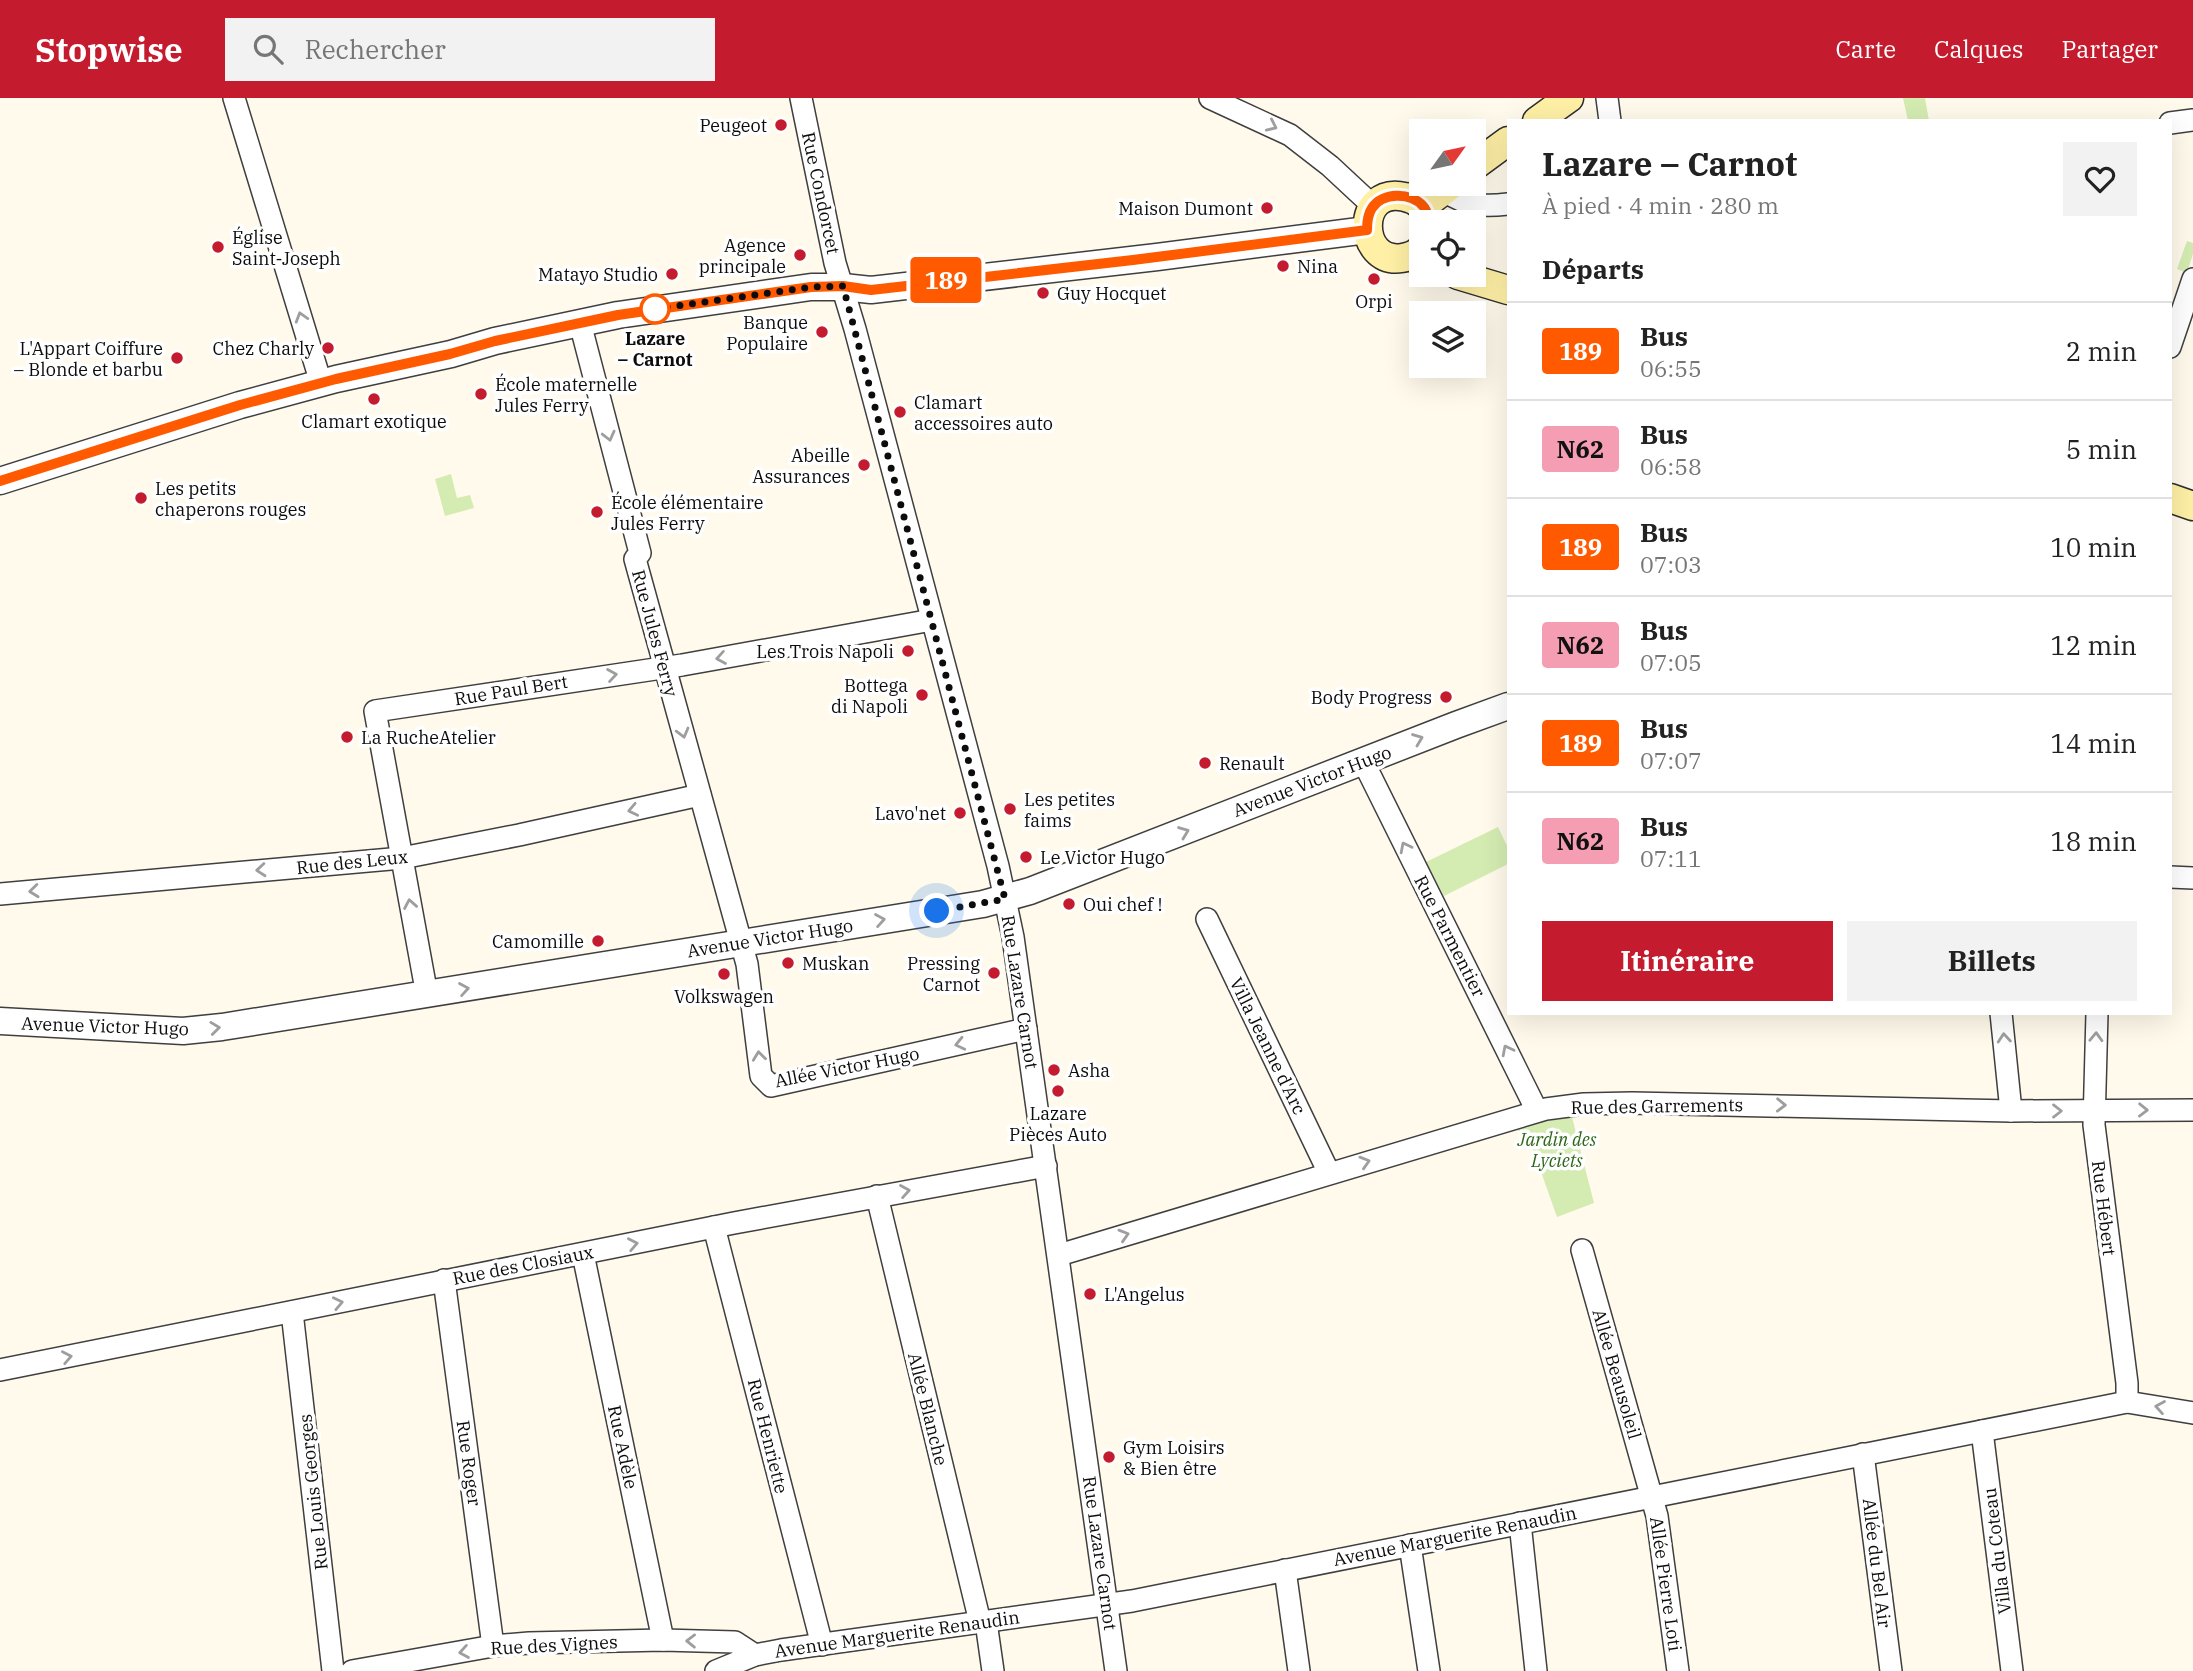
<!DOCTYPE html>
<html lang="fr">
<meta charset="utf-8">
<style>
body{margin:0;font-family:"IBM Plex Serif",serif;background:#f2f2f2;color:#222;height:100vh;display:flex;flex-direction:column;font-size:26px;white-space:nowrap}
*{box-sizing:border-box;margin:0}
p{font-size:23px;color:#767676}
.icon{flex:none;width:38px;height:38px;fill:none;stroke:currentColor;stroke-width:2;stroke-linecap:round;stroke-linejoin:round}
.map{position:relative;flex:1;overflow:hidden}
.drawer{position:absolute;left:1507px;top:21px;width:665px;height:896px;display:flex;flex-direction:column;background:#fff;border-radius:0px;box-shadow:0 7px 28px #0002}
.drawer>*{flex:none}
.badge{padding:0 14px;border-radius:5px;font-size:24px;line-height:46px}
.needle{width:46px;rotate:57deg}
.fabs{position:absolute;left:1409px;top:21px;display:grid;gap:14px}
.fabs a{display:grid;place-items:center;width:77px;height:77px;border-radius:0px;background:#fff;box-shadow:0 7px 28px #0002;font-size:35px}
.you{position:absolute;width:35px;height:35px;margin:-18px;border:5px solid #fff;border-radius:50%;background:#1a73e8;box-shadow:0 0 0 10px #1a73e833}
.map>.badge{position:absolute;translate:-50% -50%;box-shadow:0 0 0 4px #fff}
h2{padding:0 35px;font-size:26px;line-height:63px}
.round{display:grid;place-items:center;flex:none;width:74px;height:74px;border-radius:0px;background:#f2f2f2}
.head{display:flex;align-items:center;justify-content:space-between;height:119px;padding:0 35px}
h1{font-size:33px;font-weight:700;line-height:52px}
.action{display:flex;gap:14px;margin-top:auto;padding:14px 35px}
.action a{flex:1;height:80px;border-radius:0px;background:#c41c2e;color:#fff;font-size:28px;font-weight:700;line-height:80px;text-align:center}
.action a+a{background:#f2f2f2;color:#222}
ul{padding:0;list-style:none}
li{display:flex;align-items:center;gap:21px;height:98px;padding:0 35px;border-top:2px solid #e0e0e0}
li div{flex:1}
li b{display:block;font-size:26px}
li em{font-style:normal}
li .badge{min-width:77px;font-weight:700;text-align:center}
header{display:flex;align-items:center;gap:42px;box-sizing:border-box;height:98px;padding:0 35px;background:#c41c2e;color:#fff}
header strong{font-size:33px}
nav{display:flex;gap:38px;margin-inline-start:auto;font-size:24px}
.search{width:490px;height:63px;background:#f2f2f2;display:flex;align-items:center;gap:18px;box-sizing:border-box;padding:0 24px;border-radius:0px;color:#767676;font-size:26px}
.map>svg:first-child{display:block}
</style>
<header>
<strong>Stopwise</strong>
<div class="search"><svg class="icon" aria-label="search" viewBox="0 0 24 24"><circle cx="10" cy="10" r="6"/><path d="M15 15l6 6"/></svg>Rechercher</div>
<nav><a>Carte</a><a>Calques</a><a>Partager</a></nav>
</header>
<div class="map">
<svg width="2193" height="1573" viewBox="0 0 2193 1573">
<rect width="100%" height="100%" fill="#fffaeb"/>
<g fill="#d4ecb2">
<polygon points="1903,0 1925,0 1929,23 1908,23"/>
<polygon points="2187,143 2193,145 2193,156 2187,175 2177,171"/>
<polygon points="451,376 457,400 470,397 474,410 445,418 435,381"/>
<polygon points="1498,729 1508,750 1508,766 1444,798 1426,764"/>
<polygon points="1572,1019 1594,1105 1557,1119 1529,1040 1516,1031 1536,1025"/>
</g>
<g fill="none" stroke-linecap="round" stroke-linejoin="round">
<defs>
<g id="minor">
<polyline points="234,0 321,285"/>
<polyline points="801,0 835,165 855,231 998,768 1013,839 1116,1573"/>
<polyline points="1210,0 1290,37 1330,68 1373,108"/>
<polyline points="1607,0 1610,23"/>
<polyline points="2170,25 2193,22"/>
<path d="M 1444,93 C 1468,108 1481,109 1508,106"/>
<polyline points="580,225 640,455 635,461 747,866 761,978 771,988 1026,931"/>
<polyline points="2170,249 2193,181"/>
<polyline points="1363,663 1537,1013"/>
<polyline points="2170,779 2193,780"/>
<polyline points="0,796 402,760 519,737 700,697"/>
<polyline points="1207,821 1329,1075"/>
<polyline points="427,897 375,613 682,567 932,522"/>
<polyline points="2001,915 2011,1013"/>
<polyline points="2097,915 2094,1027 2127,1285 2127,1304"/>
<polyline points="877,1098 980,1524"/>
<polyline points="714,1129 822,1547"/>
<polyline points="1582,1152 1657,1418 1678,1573"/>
<polyline points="583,1156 663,1542"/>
<polyline points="1059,1157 1546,1011 1584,1006 1632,1005 2011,1013 2193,1012"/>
<polyline points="444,1182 493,1548"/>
<polyline points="292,1214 333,1573"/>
<polyline points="0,1272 734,1125 1046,1068"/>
<polyline points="1982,1333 2012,1573"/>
<polyline points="1863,1356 1891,1573"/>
<polyline points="1520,1425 1536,1573"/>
<polyline points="1410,1447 1429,1573"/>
<polyline points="1285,1472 1299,1573"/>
<polyline points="986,1524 993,1573"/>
<polyline points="352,1573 493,1548 529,1545 663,1542 735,1544 755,1557"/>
<polyline points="716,1573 755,1557 781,1552 1132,1503 2127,1304 2193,1315"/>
</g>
<g id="tertiary">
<polyline points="0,383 240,307 336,281 451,256 495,243 618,217 811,189 843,189 871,192 1157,159 1367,132"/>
<polyline points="0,923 183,933 222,929 983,806 1030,793 1456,627 1508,608"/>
</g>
<g id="secondary">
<polyline points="1537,23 1569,0"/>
<polyline points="1474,68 1508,43"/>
<polyline points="1423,108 1452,86"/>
<path d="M 1421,151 C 1416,157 1409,159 1402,160 C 1357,167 1355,87 1405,99 C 1419,102 1426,110 1430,124"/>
<polyline points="1458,177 1508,192"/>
<polyline points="2170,400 2193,408"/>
</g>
</defs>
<use href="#minor" stroke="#3f3f3f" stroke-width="24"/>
<use href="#tertiary" stroke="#3f3f3f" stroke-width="29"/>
<use href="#secondary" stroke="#2e2e2e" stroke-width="31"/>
<use href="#minor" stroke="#fff" stroke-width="21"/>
<use href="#tertiary" stroke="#fff" stroke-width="26"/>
<use href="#secondary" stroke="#fff0a6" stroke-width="28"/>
</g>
<defs><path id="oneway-chevron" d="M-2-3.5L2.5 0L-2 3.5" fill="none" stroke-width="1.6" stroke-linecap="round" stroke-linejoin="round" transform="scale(1.75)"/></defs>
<g stroke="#9e9e9e">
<use href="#oneway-chevron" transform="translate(1272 28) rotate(25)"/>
<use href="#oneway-chevron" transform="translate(301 219) rotate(-107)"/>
<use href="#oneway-chevron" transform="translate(609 338) rotate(76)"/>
<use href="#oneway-chevron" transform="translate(721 560) rotate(170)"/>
<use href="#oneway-chevron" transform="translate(612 577) rotate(-9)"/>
<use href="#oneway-chevron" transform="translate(683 635) rotate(75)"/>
<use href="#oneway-chevron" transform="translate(1418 641) rotate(-21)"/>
<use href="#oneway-chevron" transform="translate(633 712) rotate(168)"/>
<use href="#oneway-chevron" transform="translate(1184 734) rotate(-21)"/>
<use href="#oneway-chevron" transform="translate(1405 749) rotate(-117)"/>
<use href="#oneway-chevron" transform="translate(261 772) rotate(175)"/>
<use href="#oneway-chevron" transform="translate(34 793) rotate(174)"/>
<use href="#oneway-chevron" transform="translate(410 806) rotate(-100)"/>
<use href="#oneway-chevron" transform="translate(880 822) rotate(-10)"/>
<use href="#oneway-chevron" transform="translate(464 891) rotate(-10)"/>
<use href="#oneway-chevron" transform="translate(215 930) rotate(-7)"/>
<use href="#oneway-chevron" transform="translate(2096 939) rotate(-88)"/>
<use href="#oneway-chevron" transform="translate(2004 940) rotate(-95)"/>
<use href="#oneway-chevron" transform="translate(960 946) rotate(167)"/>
<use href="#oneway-chevron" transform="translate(1507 952) rotate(-117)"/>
<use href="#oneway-chevron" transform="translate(759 958) rotate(-97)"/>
<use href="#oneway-chevron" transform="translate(1781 1007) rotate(1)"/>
<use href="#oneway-chevron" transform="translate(2143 1012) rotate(1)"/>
<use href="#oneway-chevron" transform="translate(2057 1013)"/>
<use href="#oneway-chevron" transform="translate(1365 1064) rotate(-17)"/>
<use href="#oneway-chevron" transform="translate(905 1093) rotate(-10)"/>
<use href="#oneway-chevron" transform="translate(1124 1137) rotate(-17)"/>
<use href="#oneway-chevron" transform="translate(633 1146) rotate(-11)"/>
<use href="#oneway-chevron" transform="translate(338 1205) rotate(-12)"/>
<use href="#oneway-chevron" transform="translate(67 1259) rotate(-11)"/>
<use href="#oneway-chevron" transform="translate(2160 1309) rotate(-170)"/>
<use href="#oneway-chevron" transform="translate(691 1543) rotate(-179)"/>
<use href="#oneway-chevron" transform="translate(464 1554) rotate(170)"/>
</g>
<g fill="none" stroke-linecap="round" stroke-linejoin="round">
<defs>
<path id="line" d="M 0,383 L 240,307 L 336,281 L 450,256 L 495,243 L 618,217 L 811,189 L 843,188 L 871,192 L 1133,162 L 1367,132 C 1367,125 1368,116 1372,110 C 1382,94 1411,94 1423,108 C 1427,112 1428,119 1430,124"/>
</defs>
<use href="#line" stroke="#fff" stroke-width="16"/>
<use href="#line" stroke="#ff5a00" stroke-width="10"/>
<polyline stroke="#0c0c0c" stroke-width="7" stroke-dasharray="0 12.6" points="655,211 811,189 843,188 1005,801 937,813"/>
</g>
<g fill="#c41c2e" stroke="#fff" stroke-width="2.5">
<circle cx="781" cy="27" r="7"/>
<circle cx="1267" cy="110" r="7"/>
<circle cx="218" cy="149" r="7"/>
<circle cx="800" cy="157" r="7"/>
<circle cx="1283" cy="168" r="7"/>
<circle cx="672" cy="176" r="7"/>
<circle cx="1374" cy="181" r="7"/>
<circle cx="1043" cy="195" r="7"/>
<circle cx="822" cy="234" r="7"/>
<circle cx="328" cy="250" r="7"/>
<circle cx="177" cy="260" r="7"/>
<circle cx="481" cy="296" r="7"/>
<circle cx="374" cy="301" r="7"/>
<circle cx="900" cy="314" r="7"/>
<circle cx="864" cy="367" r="7"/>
<circle cx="141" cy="400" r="7"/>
<circle cx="597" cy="414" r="7"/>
<circle cx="908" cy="553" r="7"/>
<circle cx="922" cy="597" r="7"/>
<circle cx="1446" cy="599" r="7"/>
<circle cx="347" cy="639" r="7"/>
<circle cx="1205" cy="665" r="7"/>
<circle cx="1010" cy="711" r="7"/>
<circle cx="960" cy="715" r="7"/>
<circle cx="1026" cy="759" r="7"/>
<circle cx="1069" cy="806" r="7"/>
<circle cx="598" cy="843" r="7"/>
<circle cx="788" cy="865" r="7"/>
<circle cx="994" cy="875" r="7"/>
<circle cx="724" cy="876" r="7"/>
<circle cx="1054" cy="972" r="7"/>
<circle cx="1058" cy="993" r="7"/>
<circle cx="1090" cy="1196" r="7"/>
<circle cx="1109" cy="1359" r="7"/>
</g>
<circle fill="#fff" stroke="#ff5a00" stroke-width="3.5" cx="655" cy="211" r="14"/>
<g text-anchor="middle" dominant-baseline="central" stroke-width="7" stroke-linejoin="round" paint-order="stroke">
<g font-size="18" fill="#0c0c0c" stroke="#fff" text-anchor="start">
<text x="767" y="27" text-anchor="end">Peugeot</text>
<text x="1253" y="110" text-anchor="end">Maison Dumont</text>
<text x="232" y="139">Église<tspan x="232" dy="21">Saint-Joseph</tspan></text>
<text x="786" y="147" text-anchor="end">Agence<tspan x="786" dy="21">principale</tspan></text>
<text x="1297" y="168">Nina</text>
<text x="658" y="176" text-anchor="end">Matayo Studio</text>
<text x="1057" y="195">Guy Hocquet</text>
<text x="1374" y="203" text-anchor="middle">Orpi</text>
<text x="808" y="224" text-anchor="end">Banque<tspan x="808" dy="21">Populaire</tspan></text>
<text x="163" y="250" text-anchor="end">L'Appart Coiffure<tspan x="163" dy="21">– Blonde et barbu</tspan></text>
<text x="314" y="250" text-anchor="end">Chez Charly</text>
<text x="495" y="286">École maternelle<tspan x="495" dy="21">Jules Ferry</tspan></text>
<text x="914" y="304">Clamart<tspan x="914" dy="21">accessoires auto</tspan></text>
<text x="374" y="323" text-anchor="middle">Clamart exotique</text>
<text x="850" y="357" text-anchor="end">Abeille<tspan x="850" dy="21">Assurances</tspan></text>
<text x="155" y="390">Les petits<tspan x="155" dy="21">chaperons rouges</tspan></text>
<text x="611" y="404">École élémentaire<tspan x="611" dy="21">Jules Ferry</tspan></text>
<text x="894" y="553" text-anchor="end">Les Trois Napoli</text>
<text x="908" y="587" text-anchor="end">Bottega<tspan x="908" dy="21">di Napoli</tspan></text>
<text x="1432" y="599" text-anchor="end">Body Progress</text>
<text x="361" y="639">La RucheAtelier</text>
<text x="1219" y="665">Renault</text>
<text x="1024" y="701">Les petites<tspan x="1024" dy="21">faims</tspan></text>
<text x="946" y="715" text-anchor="end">Lavo'net</text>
<text x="1040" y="759">Le Victor Hugo</text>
<text x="1083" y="806">Oui chef !</text>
<text x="584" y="843" text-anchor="end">Camomille</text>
<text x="802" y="865">Muskan</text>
<text x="980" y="865" text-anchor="end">Pressing<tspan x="980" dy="21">Carnot</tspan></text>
<text x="724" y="898" text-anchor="middle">Volkswagen</text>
<text x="1068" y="972">Asha</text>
<text x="1058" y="1015" text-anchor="middle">Lazare<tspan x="1058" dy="21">Pièces Auto</tspan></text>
<text x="1104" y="1196">L'Angelus</text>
<text x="1123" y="1349">Gym Loisirs<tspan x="1123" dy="21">&amp; Bien être</tspan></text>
</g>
<g font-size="18" fill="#0c0c0c" stroke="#fff">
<text transform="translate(821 95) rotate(78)">Rue Condorcet</text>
<text transform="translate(655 535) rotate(75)">Rue Jules Ferry</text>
<text transform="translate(511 592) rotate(-9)">Rue Paul Bert</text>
<text transform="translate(1312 683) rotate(-21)">Avenue Victor Hugo</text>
<text transform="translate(352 764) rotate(-6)">Rue des Leux</text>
<text transform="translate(1450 838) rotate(63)">Rue Parmentier</text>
<text transform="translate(770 840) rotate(-9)">Avenue Victor Hugo</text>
<text transform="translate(1020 894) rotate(81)">Rue Lazare Carnot</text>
<text transform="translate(105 928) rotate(2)">Avenue Victor Hugo</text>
<text transform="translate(1268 948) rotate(64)">Villa Jeanne d'Arc</text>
<text transform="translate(847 969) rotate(-11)">Allée Victor Hugo</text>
<text transform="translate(1657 1008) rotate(-1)">Rue des Garrements</text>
<text transform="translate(2104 1110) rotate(83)">Rue Hébert</text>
<text transform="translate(523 1167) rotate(-11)">Rue des Closiaux</text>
<text transform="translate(1617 1276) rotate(74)">Allée Beausoleil</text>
<text transform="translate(928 1311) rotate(76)">Allée Blanche</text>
<text transform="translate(768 1338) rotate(76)">Rue Henriette</text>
<text transform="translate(623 1349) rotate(78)">Rue Adèle</text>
<text transform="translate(469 1365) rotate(82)">Rue Roger</text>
<text transform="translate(313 1394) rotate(-96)">Rue Louis Georges</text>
<text transform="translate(1455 1438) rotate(-11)">Avenue Marguerite Renaudin</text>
<text transform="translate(1997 1453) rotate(-97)">Villa du Coteau</text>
<text transform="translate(1100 1455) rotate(82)">Rue Lazare Carnot</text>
<text transform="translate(1877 1465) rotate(83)">Allée du Bel Air</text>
<text transform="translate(1666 1486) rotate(82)">Allée Pierre Loti</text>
<text transform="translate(897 1536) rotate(-8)">Avenue Marguerite Renaudin</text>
<text transform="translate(554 1547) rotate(-3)">Rue des Vignes</text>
</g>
<g font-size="18" font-weight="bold" fill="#0c0c0c" stroke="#fff">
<text x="655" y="240">Lazare<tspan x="655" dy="21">– Carnot</tspan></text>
</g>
<g font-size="18" font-style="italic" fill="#2e6719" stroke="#fff">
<text x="1557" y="1041">Jardin des<tspan x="1557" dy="21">Lyciets</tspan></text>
</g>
</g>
</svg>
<div class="fabs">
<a><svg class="needle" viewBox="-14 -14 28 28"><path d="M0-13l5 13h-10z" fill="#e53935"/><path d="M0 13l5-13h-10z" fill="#767676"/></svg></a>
<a><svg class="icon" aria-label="locate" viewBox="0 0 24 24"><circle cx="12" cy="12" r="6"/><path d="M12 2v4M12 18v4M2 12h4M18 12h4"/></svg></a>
<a><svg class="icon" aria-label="layers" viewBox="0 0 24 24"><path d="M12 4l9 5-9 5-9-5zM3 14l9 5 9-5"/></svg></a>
</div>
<div class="you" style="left:937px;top:813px"></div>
<b class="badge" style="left:946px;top:182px;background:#ff5a00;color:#fff">189</b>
<section class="drawer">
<div class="head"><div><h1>Lazare – Carnot</h1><p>À pied · 4 min · 280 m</p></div><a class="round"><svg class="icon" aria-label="heart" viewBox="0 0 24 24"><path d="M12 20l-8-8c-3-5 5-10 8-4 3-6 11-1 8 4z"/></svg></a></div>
<h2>Départs</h2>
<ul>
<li><span class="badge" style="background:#ff5a00;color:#fff">189</span><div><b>Bus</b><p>06:55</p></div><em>2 min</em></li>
<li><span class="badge" style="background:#f59eb3;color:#111">N62</span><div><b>Bus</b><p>06:58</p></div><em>5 min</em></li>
<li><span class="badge" style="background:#ff5a00;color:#fff">189</span><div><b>Bus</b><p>07:03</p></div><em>10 min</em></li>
<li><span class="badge" style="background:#f59eb3;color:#111">N62</span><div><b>Bus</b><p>07:05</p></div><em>12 min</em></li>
<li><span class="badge" style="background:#ff5a00;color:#fff">189</span><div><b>Bus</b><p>07:07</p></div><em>14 min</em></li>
<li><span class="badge" style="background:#f59eb3;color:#111">N62</span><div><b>Bus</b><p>07:11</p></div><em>18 min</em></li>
</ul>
<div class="action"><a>Itinéraire</a><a>Billets</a></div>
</section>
</div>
